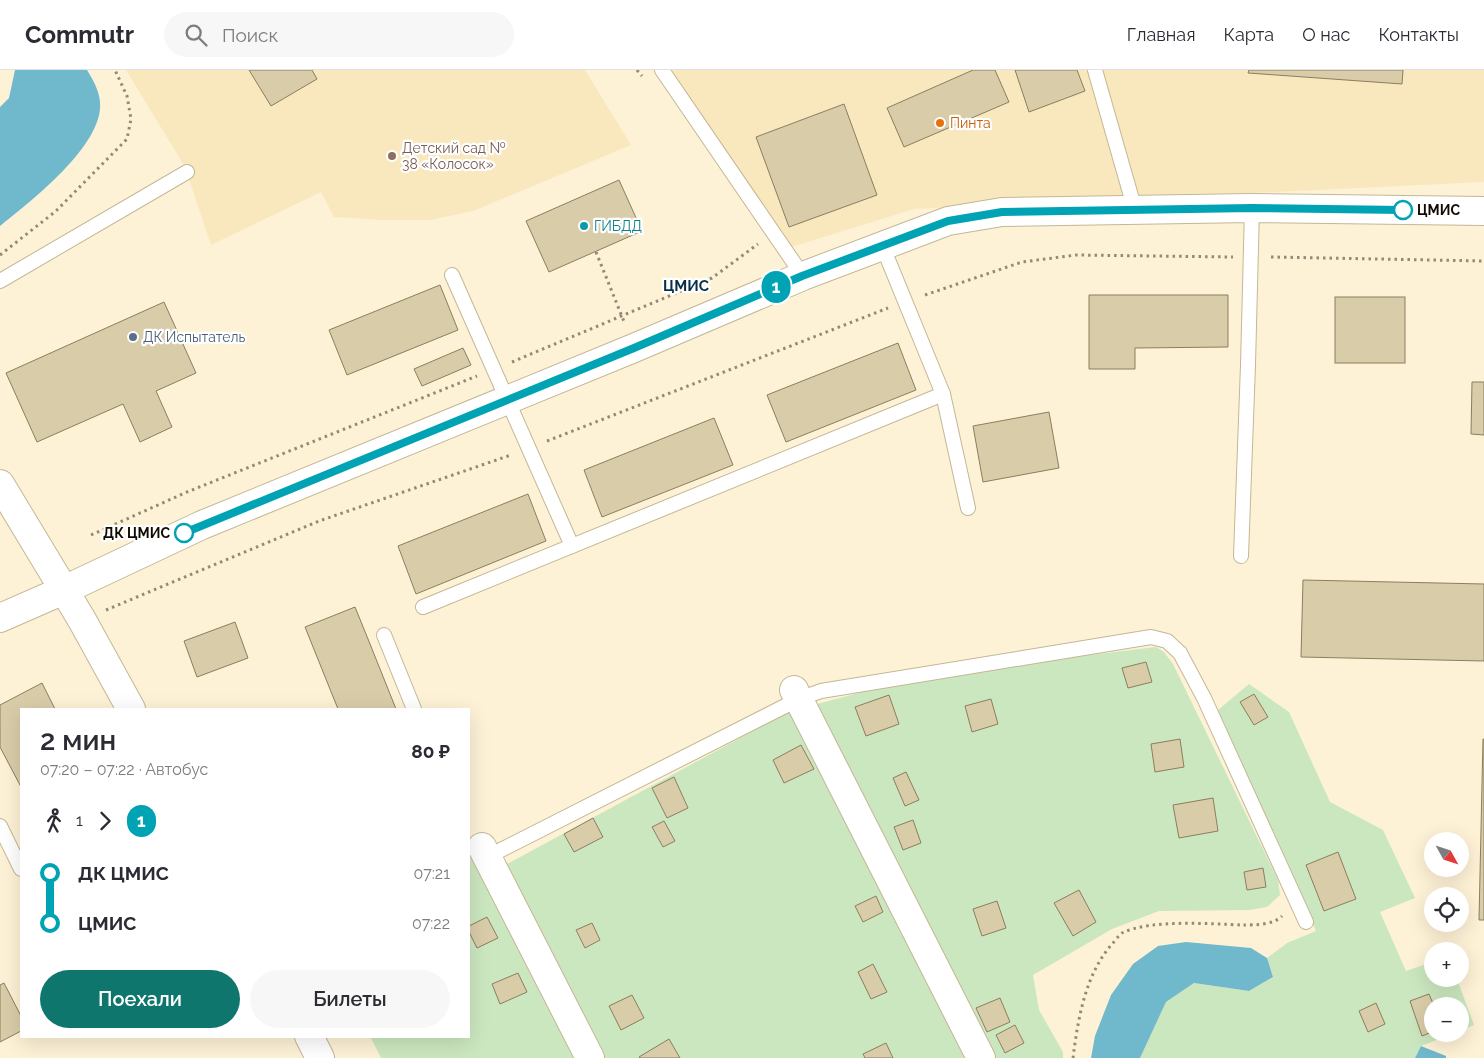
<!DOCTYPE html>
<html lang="ru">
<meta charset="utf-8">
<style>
body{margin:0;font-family:Raleway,sans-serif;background:#f7f7f7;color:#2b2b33;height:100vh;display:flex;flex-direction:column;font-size:19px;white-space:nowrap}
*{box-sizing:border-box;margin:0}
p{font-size:16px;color:#7c7c81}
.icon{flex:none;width:28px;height:28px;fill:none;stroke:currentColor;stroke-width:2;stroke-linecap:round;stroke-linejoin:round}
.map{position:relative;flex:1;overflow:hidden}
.side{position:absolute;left:20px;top:638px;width:450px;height:330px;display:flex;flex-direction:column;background:#fff;border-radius:0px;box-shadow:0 5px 20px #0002}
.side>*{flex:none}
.badge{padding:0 10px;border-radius:16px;font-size:18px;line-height:32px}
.needle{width:32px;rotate:130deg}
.tools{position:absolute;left:1424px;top:762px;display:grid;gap:10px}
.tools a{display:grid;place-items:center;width:45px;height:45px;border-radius:50%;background:#fff;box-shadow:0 5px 20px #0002;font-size:25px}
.map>.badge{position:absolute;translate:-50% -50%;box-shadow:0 0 0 2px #fff}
.legs{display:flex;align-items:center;gap:8px;height:55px;padding:0 20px;font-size:16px}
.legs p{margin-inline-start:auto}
.summary{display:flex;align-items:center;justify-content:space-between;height:85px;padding:0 20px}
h1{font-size:28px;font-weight:600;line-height:38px}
.action{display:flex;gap:10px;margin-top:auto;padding:10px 20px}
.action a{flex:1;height:58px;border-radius:30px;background:#0f766e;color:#fff;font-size:20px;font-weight:600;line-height:58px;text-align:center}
.action a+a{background:#f7f7f7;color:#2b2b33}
ul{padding:0 20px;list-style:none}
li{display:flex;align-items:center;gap:18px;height:50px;font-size:19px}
li i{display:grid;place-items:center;width:8px;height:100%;margin:0 6px;background:currentColor}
li i::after{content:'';width:12px;height:12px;margin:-6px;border:4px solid;border-radius:50%;background:#fff}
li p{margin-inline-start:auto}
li:first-child i{background:linear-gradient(#0000 50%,currentColor 0)}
li:last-child i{background:linear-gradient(currentColor 50%,#0000 0)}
header{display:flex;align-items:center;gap:30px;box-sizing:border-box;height:70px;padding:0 25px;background:#fff;border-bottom:1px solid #e1e1e2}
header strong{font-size:24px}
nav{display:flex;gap:28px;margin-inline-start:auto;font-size:18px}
.search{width:350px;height:45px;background:#f7f7f7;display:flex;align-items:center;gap:12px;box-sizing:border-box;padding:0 18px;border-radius:28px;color:#7c7c81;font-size:19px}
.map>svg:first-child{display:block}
</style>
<header>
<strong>Commutr</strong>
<div class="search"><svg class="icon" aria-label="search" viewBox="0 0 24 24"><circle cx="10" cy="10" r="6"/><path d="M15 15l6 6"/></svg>Поиск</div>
<nav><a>Главная</a><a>Карта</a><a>О нас</a><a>Контакты</a></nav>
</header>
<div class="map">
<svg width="1484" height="988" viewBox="0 0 1484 988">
<rect width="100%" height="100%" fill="#fdf2d6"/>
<g fill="#f9e8bd">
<polygon points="126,0 585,0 631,75 473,141 430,150 383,150 334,147 321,122 211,175 185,97"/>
<polygon points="669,0 1484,0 1484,112 914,139 782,180"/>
</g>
<g fill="#cbe7bf">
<polygon points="1156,577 1164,582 1173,594 1278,810 1280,825 1267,837 1250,840 1159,841 1112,859 1033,905 1039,940 1063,982 1063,988 989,988 940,890 817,634 889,615 1082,586"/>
<polygon points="1249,614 1289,642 1330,732 1383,760 1415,828 1380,842 1406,901 1432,892 1432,909 1457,909 1474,955 1460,961 1460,936 1432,936 1432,964 1452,964 1421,976 1415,988 1140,988 1166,932 1194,913 1249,921 1273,907 1267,888 1287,873 1316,861 1218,640"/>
<polygon points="794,639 969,988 603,988 505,795"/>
<polygon points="476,780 581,988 381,988 370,966 469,966 469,784"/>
</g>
<g fill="#70b8cc">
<path d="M 15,0 L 87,0 C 93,10 99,20 100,32 C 104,75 30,132 0,156 L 0,37 L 9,28 Z"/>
<polygon points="1186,872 1251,878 1267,888 1273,907 1249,921 1194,913 1166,932 1140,988 1091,988 1095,966 1111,925 1133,894 1158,876"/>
<polygon points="1421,976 1446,986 1446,988 1415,988"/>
</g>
<g fill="#d9cca9" stroke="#8b7e5e">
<polygon points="249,0 312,0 317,9 271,36"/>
<polygon points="973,0 995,0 1009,32 904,77 887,38"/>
<polygon points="1015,0 1077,0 1085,21 1029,42"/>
<polygon points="1249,0 1403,0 1402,14 1248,3"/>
<polygon points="844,34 877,125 789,157 756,67"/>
<polygon points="619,110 642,161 549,202 526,151"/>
<polygon points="440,215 458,260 347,305 329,260"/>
<polygon points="1089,225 1228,225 1228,277 1135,278 1135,299 1089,299"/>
<rect x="1335" y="227" width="70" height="66"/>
<polygon points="164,232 196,303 156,321 172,357 140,372 123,334 37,372 6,303"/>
<polygon points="898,273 916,320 786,372 767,325"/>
<polygon points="463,278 471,295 422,316 414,299"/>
<polygon points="1472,312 1484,312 1484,365 1471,364"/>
<polygon points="1049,342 1059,398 983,412 973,356"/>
<polygon points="714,348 733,395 602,447 584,400"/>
<polygon points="528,424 546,471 416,524 398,476"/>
<polygon points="1303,510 1484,514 1484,591 1301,587"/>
<polygon points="355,537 368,569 396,639 338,639 305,557"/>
<polygon points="235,552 248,588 197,607 184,571"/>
<polygon points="1146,592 1152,612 1128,618 1122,598"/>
<polygon points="42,613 55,639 21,639 21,717 0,677 0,635"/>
<polygon points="1254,624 1268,647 1254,655 1240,632"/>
<polygon points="889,625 899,654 866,666 855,637"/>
<polygon points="991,629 998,654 972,662 965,636"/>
<polygon points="1180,669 1184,697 1155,702 1151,674"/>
<polygon points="1483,669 1484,669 1484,850 1479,850"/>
<polygon points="801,675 814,699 784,713 773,690"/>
<polygon points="906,702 919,730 905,736 893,708"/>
<polygon points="674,707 688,738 667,748 652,718"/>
<polygon points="1213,728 1218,761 1179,768 1173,735"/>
<polygon points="593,748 603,767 574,782 564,764"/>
<polygon points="913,750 921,773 903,780 894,757"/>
<polygon points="664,751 675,771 663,777 652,757"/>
<polygon points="1338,782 1356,829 1324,841 1306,795"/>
<polygon points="1263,798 1266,817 1247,820 1244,802"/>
<polygon points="1079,820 1096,852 1073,866 1054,833"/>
<polygon points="876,826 883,842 863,852 855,836"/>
<polygon points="997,831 1006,858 982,866 973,839"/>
<polygon points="487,847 498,868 477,878 469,862 469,856"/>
<polygon points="592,853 600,870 585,878 576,860"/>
<polygon points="873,894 887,922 871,929 858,902"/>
<polygon points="518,903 527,922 500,934 492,914"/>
<polygon points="4,913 21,946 21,961 0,972 0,915"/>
<polygon points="1429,924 1434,936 1432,936 1432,962 1422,966 1410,931"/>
<polygon points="632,925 644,948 621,960 609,936"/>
<polygon points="1000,928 1010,952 987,962 976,938"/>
<polygon points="1376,933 1385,954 1368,962 1359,941"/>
<polygon points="1015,955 1024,973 1005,983 996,965"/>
<polygon points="669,969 680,988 640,988 639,987"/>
<polygon points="886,973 893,988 865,988 863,984"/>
</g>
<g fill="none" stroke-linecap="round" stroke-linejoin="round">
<defs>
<g id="service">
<polyline points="662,0 803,206"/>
<polyline points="1095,0 1135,140"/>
<polyline points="882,175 943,324 968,438"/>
<polyline points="452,205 572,476"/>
<polyline points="0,211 187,102"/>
<polyline points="1241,486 1248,295 1252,138"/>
<polyline points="423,537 943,324"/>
<polyline points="384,565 414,639"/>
<polyline points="0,756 21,799"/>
<polyline points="487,787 799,629 821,621 1151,567 1167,571 1180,583 1204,628 1306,852"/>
</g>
<g id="minor">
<polyline points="0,414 64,520"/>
<polyline points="794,620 981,988"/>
<polyline points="482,777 590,988"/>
</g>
<g id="tertiary">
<polyline points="64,520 82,550 131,639"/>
<polyline points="0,548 64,520 202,455 634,278 803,206 948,151 1002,142 1252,138 1484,141"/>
<polyline points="309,966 320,988"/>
</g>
</defs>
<use href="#service" stroke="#c4b795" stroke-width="16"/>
<use href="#minor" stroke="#c4b795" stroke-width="30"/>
<use href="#tertiary" stroke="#c4b795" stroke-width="30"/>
<g stroke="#928976" stroke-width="3" stroke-dasharray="2.5 4" stroke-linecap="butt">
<polyline points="637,0 642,6"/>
<polyline points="596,182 625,254"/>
<polyline points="0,185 56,141 127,69 131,49 127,26 115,0"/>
<polyline points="1271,187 1484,191"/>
<polyline points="925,225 1022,192 1076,185 1233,187"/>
<polyline points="512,292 712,208 758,174"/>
<polyline points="547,371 888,238"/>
<polyline points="91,465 187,422 477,306"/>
<polyline points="106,540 319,451 511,385"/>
<path d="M 1073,988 C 1078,949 1085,905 1112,874 C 1115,871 1118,866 1122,863 C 1150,849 1211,854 1243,855 C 1254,855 1274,855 1282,846"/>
</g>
<use href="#service" stroke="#fff" stroke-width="14"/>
<use href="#minor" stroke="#fff" stroke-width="28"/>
<use href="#tertiary" stroke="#fff" stroke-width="28"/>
</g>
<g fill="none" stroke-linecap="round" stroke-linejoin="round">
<defs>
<polyline id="line-1" points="184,463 634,278 802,206 948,151 1002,142 1252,138 1403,140"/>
</defs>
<use href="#line-1" stroke="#fff" stroke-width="11"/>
<use href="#line-1" stroke="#00a3b4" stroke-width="8"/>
</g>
<circle fill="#e8710a" stroke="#fff" stroke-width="2" cx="940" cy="53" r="5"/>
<circle fill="#8d6e63" stroke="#fff" stroke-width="2" cx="392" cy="86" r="5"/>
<g fill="#fff" stroke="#00a3b4" stroke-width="2.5">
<circle cx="1403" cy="140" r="9"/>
<circle cx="184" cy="463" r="9"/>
</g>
<circle fill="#0f9aa8" stroke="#fff" stroke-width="2" cx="584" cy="156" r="5"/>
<circle fill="#5c6f8a" stroke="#fff" stroke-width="2" cx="133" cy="267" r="5"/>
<g text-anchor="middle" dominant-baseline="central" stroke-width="4.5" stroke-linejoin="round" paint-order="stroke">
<g font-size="14" fill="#c56008" stroke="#fff" text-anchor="start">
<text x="950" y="53">Пинта</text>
</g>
<g font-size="14" fill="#785e54" stroke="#fff" text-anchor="start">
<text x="402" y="78">Детский сад №<tspan x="402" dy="16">38 «Колосок»</tspan></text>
</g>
<g font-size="14" font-weight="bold" fill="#100b02" stroke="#fff" text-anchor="start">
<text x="1417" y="140">ЦМИС</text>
<text x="170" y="463" text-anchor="end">ДК ЦМИС</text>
</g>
<g font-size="14" fill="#0d838f" stroke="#fff" text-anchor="start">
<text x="594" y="156">ГИБДД</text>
</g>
<g font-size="14" fill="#4e5e75" stroke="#fff" text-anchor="start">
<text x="143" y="267">ДК Испытатель</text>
</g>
<g font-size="15" font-weight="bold" fill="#092f47" stroke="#fff">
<text x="686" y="216">ЦМИС</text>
</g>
</g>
</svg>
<div class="tools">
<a><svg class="needle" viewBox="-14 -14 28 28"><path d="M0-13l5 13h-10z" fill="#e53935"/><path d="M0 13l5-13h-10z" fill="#7c7c81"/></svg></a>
<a><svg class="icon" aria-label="locate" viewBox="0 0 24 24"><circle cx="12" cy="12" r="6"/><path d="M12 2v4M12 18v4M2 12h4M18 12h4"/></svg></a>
<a>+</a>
<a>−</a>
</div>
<b class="badge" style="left:776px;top:217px;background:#00a3b4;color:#fff">1</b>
<section class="side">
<div class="summary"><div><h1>2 мин</h1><p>07:20 – 07:22 · Автобус</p></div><b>80 ₽</b></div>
<div class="legs"><svg class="icon" aria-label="walk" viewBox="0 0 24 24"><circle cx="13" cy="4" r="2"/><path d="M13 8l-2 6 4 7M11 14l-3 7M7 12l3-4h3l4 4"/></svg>1<svg class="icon" aria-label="forward" viewBox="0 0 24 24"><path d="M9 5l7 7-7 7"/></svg><b class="badge" style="background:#00a3b4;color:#fff">1</b></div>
<ul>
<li><i style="color:#00a3b4"></i><b>ДК ЦМИС</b><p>07:21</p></li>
<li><i style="color:#00a3b4"></i><b>ЦМИС</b><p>07:22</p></li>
</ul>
<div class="action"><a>Поехали</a><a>Билеты</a></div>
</section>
</div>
